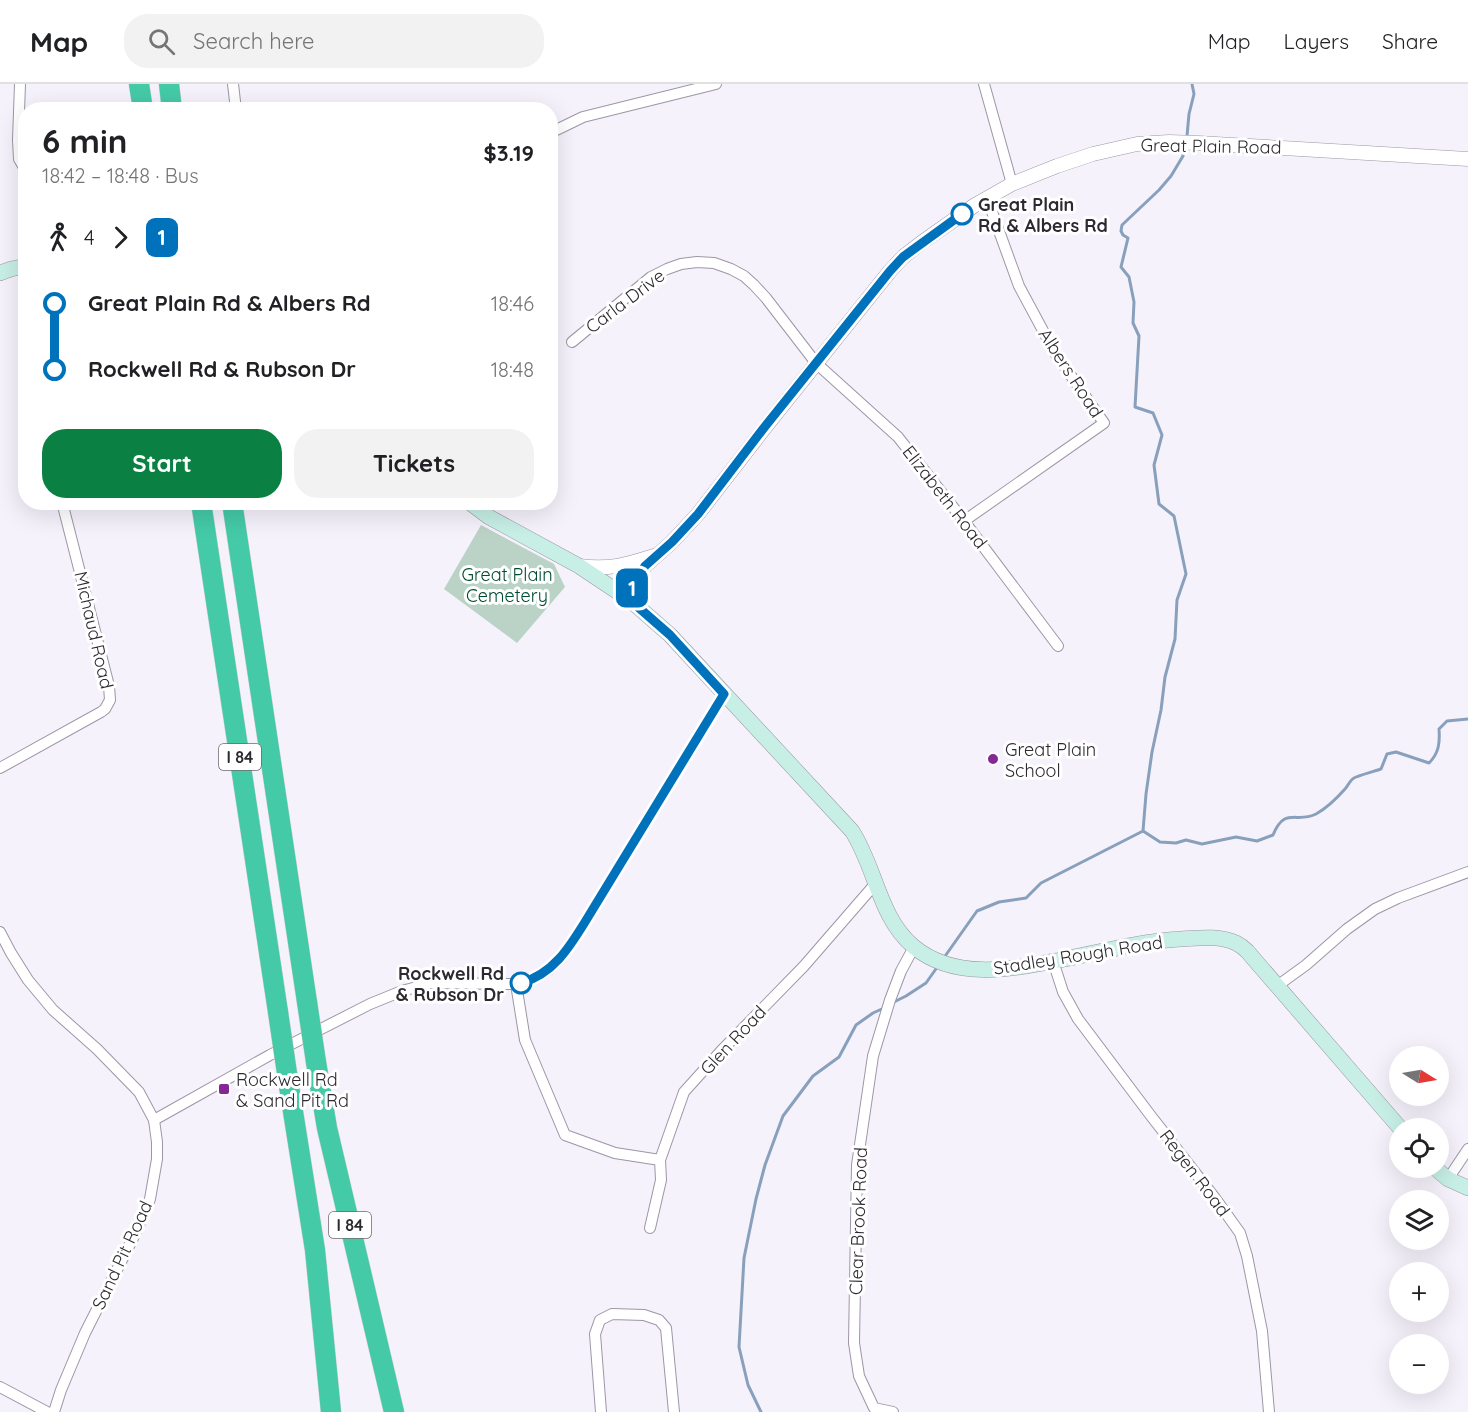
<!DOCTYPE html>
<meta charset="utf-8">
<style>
body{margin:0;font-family:Quicksand,sans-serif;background:#f2f2f2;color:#202124;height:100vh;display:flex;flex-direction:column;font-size:22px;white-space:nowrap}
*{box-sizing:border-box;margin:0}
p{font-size:20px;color:#757577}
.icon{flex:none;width:33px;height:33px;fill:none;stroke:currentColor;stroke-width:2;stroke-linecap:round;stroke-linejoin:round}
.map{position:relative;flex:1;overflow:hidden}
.panel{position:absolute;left:18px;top:18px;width:540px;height:408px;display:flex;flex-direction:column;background:#fff;border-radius:24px;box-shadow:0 6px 24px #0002}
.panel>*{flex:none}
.badge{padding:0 12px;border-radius:9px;font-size:21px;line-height:39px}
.needle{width:39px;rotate:101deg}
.tools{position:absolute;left:1389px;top:962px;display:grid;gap:12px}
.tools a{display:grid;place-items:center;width:60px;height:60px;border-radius:50%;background:#fff;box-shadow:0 6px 24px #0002;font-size:30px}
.map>.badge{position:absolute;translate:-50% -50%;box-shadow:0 0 0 3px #fff}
.legs{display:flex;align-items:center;gap:9px;height:66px;padding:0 24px;font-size:20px}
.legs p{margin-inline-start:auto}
.overview{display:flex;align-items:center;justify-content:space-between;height:102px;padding:0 24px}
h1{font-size:33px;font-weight:700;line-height:45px}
.cta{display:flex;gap:12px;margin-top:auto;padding:12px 24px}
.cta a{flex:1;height:69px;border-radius:24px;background:#0b8043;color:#fff;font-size:24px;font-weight:700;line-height:69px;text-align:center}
.cta a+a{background:#f2f2f2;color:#202124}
ul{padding:0 24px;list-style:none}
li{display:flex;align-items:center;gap:21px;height:66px;font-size:22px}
li i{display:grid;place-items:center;width:9px;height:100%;margin:0 8px;background:currentColor}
li i::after{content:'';width:15px;height:15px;margin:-8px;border:4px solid;border-radius:50%;background:#fff}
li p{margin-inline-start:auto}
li:first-child i{background:linear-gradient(#0000 50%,currentColor 0)}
li:last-child i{background:linear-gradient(currentColor 50%,#0000 0)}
header{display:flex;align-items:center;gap:36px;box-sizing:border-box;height:84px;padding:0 30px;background:#fff;border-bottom:2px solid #e0e0e0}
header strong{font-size:28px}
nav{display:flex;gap:33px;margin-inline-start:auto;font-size:21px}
.search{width:420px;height:54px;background:#f2f2f2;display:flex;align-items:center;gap:15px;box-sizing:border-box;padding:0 21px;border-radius:24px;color:#757577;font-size:22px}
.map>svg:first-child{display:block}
</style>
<header>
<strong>Map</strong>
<div class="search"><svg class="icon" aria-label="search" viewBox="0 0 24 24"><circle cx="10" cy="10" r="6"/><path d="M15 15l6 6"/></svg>Search here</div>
<nav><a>Map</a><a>Layers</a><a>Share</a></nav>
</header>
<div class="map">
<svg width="1468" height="1328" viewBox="0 0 1468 1328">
<rect width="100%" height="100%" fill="#f6f2fc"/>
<polygon fill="#bad3c6" points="481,441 554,480 565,503 517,559 444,505"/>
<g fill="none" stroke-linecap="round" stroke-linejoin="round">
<g stroke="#88a0bb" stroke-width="3">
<polyline points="1187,52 1189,30 1194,10 1192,0"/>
<path d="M 1143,747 L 1160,758 L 1176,759 L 1186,756 L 1202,760 L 1236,753 L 1257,757 L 1273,751 C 1285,722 1296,740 1316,730 C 1327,724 1337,714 1345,705 C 1348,702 1350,696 1354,694 C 1357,692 1375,687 1381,685 L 1387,670 L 1396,668 L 1429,679 C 1439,669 1440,659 1439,645 L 1447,637 L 1468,635"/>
<polyline points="943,875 977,827 999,818 1026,814 1041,799 1143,747 1146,710 1152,668 1161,626 1165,593 1175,555 1177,516 1186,490 1174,432 1159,420 1154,381 1162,351 1153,329 1135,323 1139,252 1133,239 1134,218 1129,193 1121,183 1128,154 1123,151 1121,147 1122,141 1159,106 1171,92 1183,72 1183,69"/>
<polyline points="892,919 906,912 926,899 938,882"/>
<polyline points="761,1328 748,1301 739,1263 744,1174 756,1115 765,1081 783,1032 813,992 839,973 856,941 873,929 884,924"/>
</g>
<defs>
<g id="minor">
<polyline points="20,0 18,56 19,75 26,87"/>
<polyline points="233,0 236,26"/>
<polyline points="984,0 1012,100"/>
<polyline points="550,49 583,33 716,0"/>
<polyline points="572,258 651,193 667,185 681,180 697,178 714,179 731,185 744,192 754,201 766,214 816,279 898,353 964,437 1058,562"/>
<polyline points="964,437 1104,339 1055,269 1019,202 987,114"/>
<polyline points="0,684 101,628 105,625 110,616 109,602 62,418"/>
<polyline points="0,848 11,869 28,896 53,926 97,965 139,1008 154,1036 157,1058 157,1075 150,1115 135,1150 85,1249 61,1306 54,1328"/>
<polyline points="1053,877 1063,908 1078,935 1151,1032 1215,1114 1240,1149 1247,1172 1262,1247 1269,1328"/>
<polyline points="516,900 525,956 565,1051 615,1069 660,1076"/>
<polyline points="1277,902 1306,881 1347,845 1375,825 1398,814 1468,788"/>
<polyline points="154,1036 270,971 370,920 402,907 431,899 516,900 537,893 548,886 562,873 585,838 724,610"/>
<polyline points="1448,1095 1468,1065"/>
<polyline points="650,1144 661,1096 660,1076 684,1008 721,967 804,882 876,799"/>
<polyline points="0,1303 47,1328"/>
<polyline points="601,1328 595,1250 600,1236 612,1230 644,1231 659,1236 666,1244 674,1328"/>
<polyline points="893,1328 874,1324 859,1292 854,1259 857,1081 873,972 890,916 901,887 914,863"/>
</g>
<g id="tertiary">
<path d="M 579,482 C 609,486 626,481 654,472"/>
<polyline points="630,516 632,504 645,482 672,458 698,430 763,346 890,187 903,173 921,159 975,121 1012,100 1057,82 1093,70 1137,60 1169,58 1198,59 1468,75"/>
</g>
<g id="secondary">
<polyline points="0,189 11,185 26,182"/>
<path d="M 469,418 L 489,433 L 579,482 L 630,516 L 670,551 L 852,747 C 876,784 879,834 914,863 C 956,897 1012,885 1060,876 C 1100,868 1141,857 1181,855 C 1198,854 1220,851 1236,859 C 1240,861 1244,864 1247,867 L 1400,1044"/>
<polyline points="1434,1083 1448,1095 1468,1104"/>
</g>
<g id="motorway">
<polyline points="139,0 143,26"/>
<polyline points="169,0 172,26"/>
<polyline points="201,418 278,928"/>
<polyline points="232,418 307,918"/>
<polyline points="316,978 327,1044 394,1328"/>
<polyline points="288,996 315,1166 331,1328"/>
</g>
</defs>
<use href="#minor" stroke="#9c96a6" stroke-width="12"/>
<use href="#tertiary" stroke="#9c96a6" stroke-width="15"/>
<use href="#secondary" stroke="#9c96a6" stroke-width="16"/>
<use href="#motorway" stroke="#d1d0d1" stroke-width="21"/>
<use href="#minor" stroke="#fff" stroke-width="10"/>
<use href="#tertiary" stroke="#fff" stroke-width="14"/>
<use href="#secondary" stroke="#c7efe5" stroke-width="15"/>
<use href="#motorway" stroke="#44caa7" stroke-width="20"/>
<defs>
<g id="motorway-bridge">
<polyline points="307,918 316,978"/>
<polyline points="278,928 288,996"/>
</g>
</defs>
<use href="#motorway-bridge" stroke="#d1d0d1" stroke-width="21" stroke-linecap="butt"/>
<use href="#motorway-bridge" stroke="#44caa7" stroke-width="20"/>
</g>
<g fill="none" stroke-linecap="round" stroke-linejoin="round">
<defs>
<path id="line-1" d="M 521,899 C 553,890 569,864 585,838 L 724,610 L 670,551 L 630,516 L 632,504 L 645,482 L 672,458 L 698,430 L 763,345 L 890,187 L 903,173 L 962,130"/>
</defs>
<use href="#line-1" stroke="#fff" stroke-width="14"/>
<use href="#line-1" stroke="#0072bc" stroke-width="9"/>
</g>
<g fill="#fff" stroke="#0072bc" stroke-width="3">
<circle cx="962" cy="130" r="10"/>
<circle cx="521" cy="899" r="10"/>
</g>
<g fill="#842893" stroke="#fff" stroke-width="2">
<circle cx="993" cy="675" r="6"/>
<rect x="218" y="999" width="12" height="12" rx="3"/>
</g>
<g text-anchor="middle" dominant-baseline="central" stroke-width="6" stroke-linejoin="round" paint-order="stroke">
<g fill="#fff" stroke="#6b6a6e" stroke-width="1.5">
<rect x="219" y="660" width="42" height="26" rx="4.5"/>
<rect x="329" y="1128" width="42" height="26" rx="4.5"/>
</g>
<g font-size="16" font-weight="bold" fill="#2c2a30">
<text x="240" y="673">I 84</text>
<text x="350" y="1141">I 84</text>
</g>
<g font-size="18" fill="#2c2a30" stroke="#fff">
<text transform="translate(1211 62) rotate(1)">Great Plain Road</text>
<text transform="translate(625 217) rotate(-37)">Carla Drive</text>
<text transform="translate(1071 289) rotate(57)">Albers Road</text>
<text transform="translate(945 413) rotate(52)">Elizabeth Road</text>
<text transform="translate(94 546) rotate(77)">Michaud Road</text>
<text transform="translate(1078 871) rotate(-9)">Stadley Rough Road</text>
<text transform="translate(733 956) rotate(-47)">Glen Road</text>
<text transform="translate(1195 1089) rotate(53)">Regen Road</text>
<text transform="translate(858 1137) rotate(-88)">Clear Brook Road</text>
<text transform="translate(122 1171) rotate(-65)">Sand Pit Road</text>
</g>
<g font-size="18" font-weight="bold" fill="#2c2a30" stroke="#fff" text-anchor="start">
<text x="978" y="120">Great Plain<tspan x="978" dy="21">Rd &amp; Albers Rd</tspan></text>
<text x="504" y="889" text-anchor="end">Rockwell Rd<tspan x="504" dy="21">&amp; Rubson Dr</tspan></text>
</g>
<g font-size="18" fill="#014b32" stroke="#fff">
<text x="507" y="490">Great Plain<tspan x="507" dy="21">Cemetery</tspan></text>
</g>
<g font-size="18" fill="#2c2a30" stroke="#fff" text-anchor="start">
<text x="1005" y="665">Great Plain<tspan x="1005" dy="21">School</tspan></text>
<text x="236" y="995">Rockwell Rd<tspan x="236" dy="21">&amp; Sand Pit Rd</tspan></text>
</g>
</g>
</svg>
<div class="tools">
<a><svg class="needle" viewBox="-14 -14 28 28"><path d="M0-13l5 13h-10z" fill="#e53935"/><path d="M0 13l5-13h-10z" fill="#757577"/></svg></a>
<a><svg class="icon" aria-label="locate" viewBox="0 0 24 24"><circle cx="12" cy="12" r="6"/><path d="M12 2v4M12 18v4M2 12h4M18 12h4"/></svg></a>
<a><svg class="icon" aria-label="layers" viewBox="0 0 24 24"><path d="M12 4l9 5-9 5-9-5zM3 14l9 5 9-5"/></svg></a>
<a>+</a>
<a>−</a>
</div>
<b class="badge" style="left:632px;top:504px;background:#0072bc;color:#fff">1</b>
<section class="panel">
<div class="overview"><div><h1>6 min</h1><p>18:42 – 18:48 · Bus</p></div><b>$3.19</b></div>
<div class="legs"><svg class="icon" aria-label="walk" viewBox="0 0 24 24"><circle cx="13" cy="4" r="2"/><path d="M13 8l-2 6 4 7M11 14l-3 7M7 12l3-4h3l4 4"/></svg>4<svg class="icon" aria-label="forward" viewBox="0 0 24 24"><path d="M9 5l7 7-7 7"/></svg><b class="badge" style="background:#0072bc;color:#fff">1</b></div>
<ul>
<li><i style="color:#0072bc"></i><b>Great Plain Rd &amp; Albers Rd</b><p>18:46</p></li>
<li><i style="color:#0072bc"></i><b>Rockwell Rd &amp; Rubson Dr</b><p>18:48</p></li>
</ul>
<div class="cta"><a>Start</a><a>Tickets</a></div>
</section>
</div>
